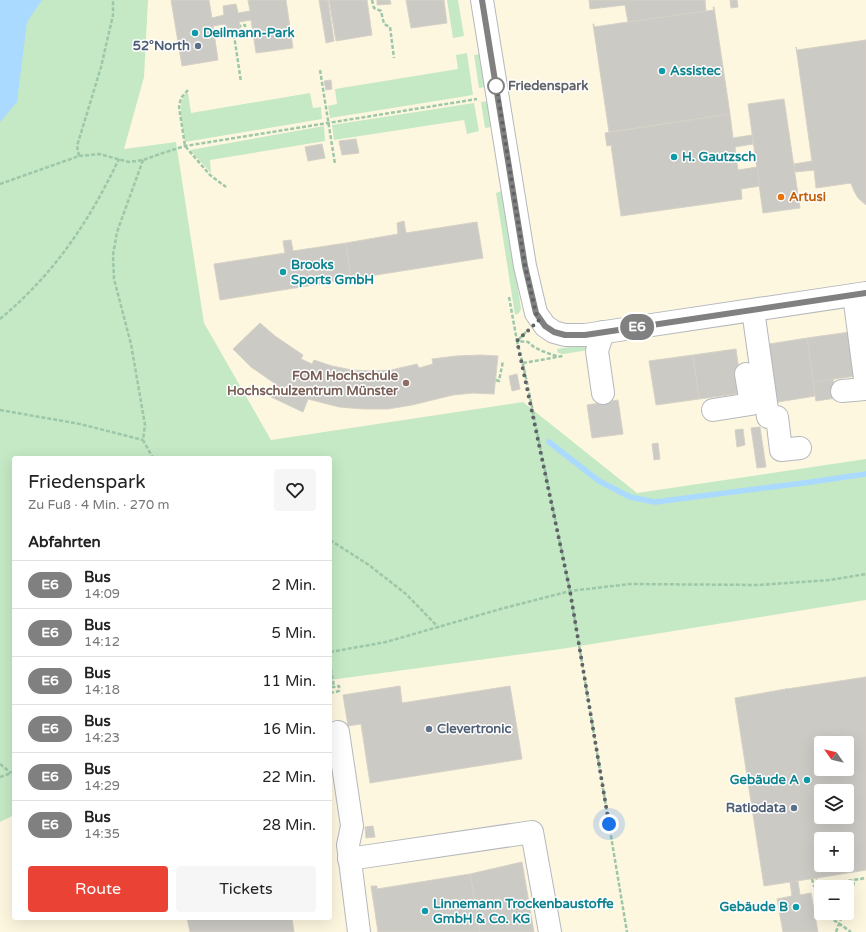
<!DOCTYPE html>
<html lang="de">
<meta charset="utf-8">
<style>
body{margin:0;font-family:"Varela Round",sans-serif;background:#f6f6f6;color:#222;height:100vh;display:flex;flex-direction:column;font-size:15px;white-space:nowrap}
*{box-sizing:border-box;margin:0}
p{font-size:13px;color:#767676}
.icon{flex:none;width:22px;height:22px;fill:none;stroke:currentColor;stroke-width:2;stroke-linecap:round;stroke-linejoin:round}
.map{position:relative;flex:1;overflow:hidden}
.side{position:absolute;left:12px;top:456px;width:320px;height:464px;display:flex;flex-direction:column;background:#fff;border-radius:4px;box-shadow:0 4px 16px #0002}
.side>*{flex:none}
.badge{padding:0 8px;border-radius:13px;font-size:14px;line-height:26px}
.needle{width:26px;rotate:304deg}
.buttons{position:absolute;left:814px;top:736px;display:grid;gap:8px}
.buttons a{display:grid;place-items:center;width:40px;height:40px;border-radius:4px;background:#fff;box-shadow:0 4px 16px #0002;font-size:20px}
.you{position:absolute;width:20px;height:20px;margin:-10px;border:3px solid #fff;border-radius:50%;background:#1a73e8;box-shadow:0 0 0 6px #1a73e833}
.map>.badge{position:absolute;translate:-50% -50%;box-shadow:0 0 0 2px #fff}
h2{padding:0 16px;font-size:15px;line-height:36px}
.round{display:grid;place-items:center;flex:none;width:42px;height:42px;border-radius:4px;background:#f6f6f6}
.summary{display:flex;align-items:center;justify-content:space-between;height:68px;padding:0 16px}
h1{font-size:19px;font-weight:600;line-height:30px}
.cta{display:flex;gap:8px;margin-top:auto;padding:8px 16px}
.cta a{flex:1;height:46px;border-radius:4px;background:#ea4335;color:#fff;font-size:16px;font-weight:600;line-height:46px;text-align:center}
.cta a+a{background:#f6f6f6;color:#222}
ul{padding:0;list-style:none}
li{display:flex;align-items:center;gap:12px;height:48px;padding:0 16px;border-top:1px solid #e0e0e0}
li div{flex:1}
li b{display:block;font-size:15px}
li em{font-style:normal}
li .badge{min-width:44px;font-weight:700;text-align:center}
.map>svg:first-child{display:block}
</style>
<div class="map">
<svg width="866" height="932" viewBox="0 0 866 932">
<rect width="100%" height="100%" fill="#f1efe8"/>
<path fill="#fef7e0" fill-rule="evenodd" d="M 0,0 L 866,0 L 866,932 L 0,932 ZM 14,458 L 330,458 L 330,918 L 14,918 ZM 821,743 L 847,743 L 847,769 L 821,769 ZM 821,791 L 847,791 L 847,817 L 821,817 ZM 821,839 L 847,839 L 847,865 L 821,865 ZM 821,887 L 847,887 L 847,913 L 821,913 Z"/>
<g fill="#c5e8c5">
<polygon points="0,0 148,0 144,77 124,149 176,142 204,323 271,440 523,402 637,493 866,459 866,600 561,649 330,680 330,458 14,458 14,815 0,822"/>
<polygon points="447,0 458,0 464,36 453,38"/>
<polygon points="467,53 473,95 330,118 328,106 337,104 335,89 458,69 456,55"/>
<polygon points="481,54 486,87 479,88 474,55"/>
<path d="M 188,93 L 191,113 L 310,93 L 313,108 L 321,107 L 322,119 L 185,142 C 183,126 176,108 185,94 Z"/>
<polygon points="488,101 492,127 485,128 481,102"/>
<polygon points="474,103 479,131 467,134 464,120 334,140 332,125"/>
<polygon points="324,126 325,141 210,160 211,173 190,150"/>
<polygon points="501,191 504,193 521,309 519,313 515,315 496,193"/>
<polygon points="588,344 589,350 563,354 558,353 557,349"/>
</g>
<polygon fill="#aadaff" points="0,0 42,0 27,22 17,102 0,122"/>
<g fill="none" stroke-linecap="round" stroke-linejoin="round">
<polyline stroke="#aadaff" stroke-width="5.5" points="549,442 599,481 630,497 655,502 811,482 866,474"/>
</g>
<g fill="#cccac5" stroke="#d6d1c6" fill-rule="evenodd">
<polygon points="171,0 209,0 212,18 224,15 223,6 236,4 238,13 250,11 248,0 286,0 293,48 256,53 251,20 239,22 241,32 227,34 225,24 213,26 218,60 182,66"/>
<polygon points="319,0 328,0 334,41 326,43"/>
<polygon points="329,0 367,0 372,35 336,41"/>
<polygon points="377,0 390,0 391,4 377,5"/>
<polygon points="406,0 444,0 447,23 411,28"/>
<polygon points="589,0 705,0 706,11 628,22 625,5 590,9"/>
<polygon points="730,0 737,0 738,7 731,8"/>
<polygon points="713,7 714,7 730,114 609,132 593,24 594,24 594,27 628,22 714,10"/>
<polygon points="866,40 866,205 858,198 854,191 851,183 816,188 814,170 795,172 794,164 812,161 796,47 797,50"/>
<polygon points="331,80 332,89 326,90 324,81"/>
<polygon points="784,99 800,208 763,213 748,104"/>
<polygon points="730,114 733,138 752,135 753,144 735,147 738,170 757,167 760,186 741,189 742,199 621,216 611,145 607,146 605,133"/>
<polygon points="356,139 359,153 342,155 339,141"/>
<polygon points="322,144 325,158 308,161 305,147"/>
<polygon points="404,221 406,233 477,222 483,258 351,279 346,243 398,234 397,223"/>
<polygon points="291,240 293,251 346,243 351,279 220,300 214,264 285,253 283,241"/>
<polygon points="260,323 275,336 303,355 301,359 312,364 314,360 332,366 352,370 371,371 391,370 417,364 419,368 433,364 432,359 456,356 481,355 498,356 494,394 473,393 453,395 412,405 388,409 363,409 339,407 308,399 303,412 271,397 277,385 251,367 233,349"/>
<polygon points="850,332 856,376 813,382 807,338"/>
<polygon points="807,338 815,396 772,403 763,345"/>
<polygon points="736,349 742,393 699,399 693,355"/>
<polygon points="693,355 699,399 656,405 649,361"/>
<polygon points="517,374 520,389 512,391 509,376"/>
<polygon points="833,379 836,398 816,401 813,382"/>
<polygon points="618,400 623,434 592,438 587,405"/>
<polygon points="760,427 766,467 757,468 751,428"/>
<polygon points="743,429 745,445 737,447 735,430"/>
<polygon points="658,443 660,459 654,460 652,444"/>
<path d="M 866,677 L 866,870 L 817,878 L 817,879 L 816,880 L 816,878 L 764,886 L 735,698 L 786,689 L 786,688 L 787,689 ZM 821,743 L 847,743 L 847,769 L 821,769 ZM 821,791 L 847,791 L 847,817 L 821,817 ZM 821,839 L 847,839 L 847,865 L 821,865 Z"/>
<polygon points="400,686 402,703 510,686 522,759 370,783 361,724 348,726 343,695"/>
<polygon points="373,826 375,837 366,838 365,827"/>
<polygon points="522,862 534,932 480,932 470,874"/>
<polygon points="470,874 480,932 378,932 371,886 377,886 377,889"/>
<polygon points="798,881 800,895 811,893 818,932 783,932 777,899 792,896 790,882"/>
<polygon points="187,918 292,918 294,932 190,932"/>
</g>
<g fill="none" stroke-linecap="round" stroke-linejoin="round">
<defs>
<g id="minor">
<polyline points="482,0 525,266 536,313 545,326 554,332 565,335 585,335 866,293"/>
<polyline points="854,295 866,386"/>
<polyline points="753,310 768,417 777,417 781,450 800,448"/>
<polyline points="842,391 866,389"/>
<polyline points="603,393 597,351 603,332"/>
<polyline points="713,410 751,404 746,374"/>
<polyline points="338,732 352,826 348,845 359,932"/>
<polyline points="349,859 532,832 550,932"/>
</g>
</defs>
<use href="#minor" stroke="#b5b8bc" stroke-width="24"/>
<g stroke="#9cc7a9" stroke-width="2.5" stroke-dasharray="4 2" stroke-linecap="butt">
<polyline points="372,0 374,8 381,11 384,24 390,27 394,58"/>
<polyline points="226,28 221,29 223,37 234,35 241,82"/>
<polyline points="234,35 246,33 245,25 240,26"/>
<polyline points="320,70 335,164"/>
<polyline points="188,90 181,98 179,107 185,146 210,175 226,187"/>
<polyline points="79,156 77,146 101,67 113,15 113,0"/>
<polyline points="143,160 117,232 113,255 114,279 131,344 145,425 143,440 153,458"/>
<polyline points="0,184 79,156 99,154 129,162 143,160 163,153 185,146 477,99"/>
<polyline points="509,297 517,341 528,342 534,347 542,351 553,355 557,356"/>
<path d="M 0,319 C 55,273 88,223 119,159"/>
<polyline points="526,332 517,341 525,373 570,591 627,932"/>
<polyline points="523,363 563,356"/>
<polyline points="496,380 499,381 503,361"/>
<polyline points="0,410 80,424 143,440"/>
<polyline points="330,540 369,565 406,594 439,628"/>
<polyline points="330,652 386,642 504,608 570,591 630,584 758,585 830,580 866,574"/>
<polyline points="330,663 334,687 330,687"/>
<polyline points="330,693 339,691 339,686 334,687"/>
<polyline points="0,764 11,773"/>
<polyline points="0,777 14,772"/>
<polyline points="812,879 814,886 866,878"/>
<polyline points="847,903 855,880"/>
<polyline points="824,913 851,932"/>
<polyline points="836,932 843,913"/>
</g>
<use href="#minor" stroke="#fff" stroke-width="22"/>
</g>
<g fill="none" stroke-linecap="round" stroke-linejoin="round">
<defs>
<polyline id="line" points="482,0 525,266 536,313 545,326 554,332 565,335 585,335 866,293"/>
</defs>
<use href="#line" stroke="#fff" stroke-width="9"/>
<use href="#line" stroke="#808080" stroke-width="6"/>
<polyline stroke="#5f6368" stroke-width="4" stroke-dasharray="0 7.2" points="496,86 496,83 525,266 536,313 539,320 517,341 570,591 609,824"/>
</g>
<g fill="#0f9aa8" stroke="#fff" stroke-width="1.5">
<circle cx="195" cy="33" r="4"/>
<circle cx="662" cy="71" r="4"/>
<circle cx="674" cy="157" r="4"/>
<circle cx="283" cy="272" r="4"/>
<circle cx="807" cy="780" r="4"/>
<circle cx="796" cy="907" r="4"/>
<circle cx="425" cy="911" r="4"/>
</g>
<g fill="#5c6f8a" stroke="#fff" stroke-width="1.5">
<circle cx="198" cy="46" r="4"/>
<circle cx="429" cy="729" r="4"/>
<circle cx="794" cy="808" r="4"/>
</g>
<circle fill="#fff" stroke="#808080" stroke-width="2" cx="496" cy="86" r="8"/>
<circle fill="#e8710a" stroke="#fff" stroke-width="1.5" cx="781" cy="197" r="4"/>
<circle fill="#8d6e63" stroke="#fff" stroke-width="1.5" cx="406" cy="383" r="4"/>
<g text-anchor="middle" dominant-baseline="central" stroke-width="3" stroke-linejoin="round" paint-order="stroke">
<g font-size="13" font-weight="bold" fill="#0d838f" stroke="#fff" text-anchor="start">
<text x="203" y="33">Deilmann-Park</text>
<text x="670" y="71">Assistec</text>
<text x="682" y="157">H. Gautzsch</text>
<text x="291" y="265">Brooks<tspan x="291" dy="15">Sports GmbH</tspan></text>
<text x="799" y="780" text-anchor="end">Gebäude A</text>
<text x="433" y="904">Linnemann Trockenbaustoffe<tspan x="433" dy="15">GmbH &amp; Co. KG</tspan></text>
<text x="788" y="907" text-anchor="end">Gebäude B</text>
</g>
<g font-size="13" font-weight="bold" fill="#4e5e75" stroke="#fff" text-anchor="end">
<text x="190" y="46">52°North</text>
<text x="437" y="729" text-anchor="start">Clevertronic</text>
<text x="786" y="808">Ratiodata</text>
</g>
<g font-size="13" font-weight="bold" fill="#5f6368" stroke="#fff" text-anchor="start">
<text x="508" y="86">Friedenspark</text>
</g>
<g font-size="13" font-weight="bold" fill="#c56008" stroke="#fff" text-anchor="start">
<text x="789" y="197">Artusi</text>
</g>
<g font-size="13" font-weight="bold" fill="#785e54" stroke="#fff" text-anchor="end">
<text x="398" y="376">FOM Hochschule<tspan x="398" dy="15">Hochschulzentrum Münster</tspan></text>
</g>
</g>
</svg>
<div class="buttons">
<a><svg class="needle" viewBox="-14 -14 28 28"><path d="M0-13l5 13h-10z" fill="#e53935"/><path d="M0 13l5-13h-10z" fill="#767676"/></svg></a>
<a><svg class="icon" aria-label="layers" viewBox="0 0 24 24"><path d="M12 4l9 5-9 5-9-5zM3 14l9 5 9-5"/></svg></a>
<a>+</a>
<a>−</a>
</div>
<div class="you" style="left:609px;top:824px"></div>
<b class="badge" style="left:637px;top:327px;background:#808080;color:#fff">E6</b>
<section class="side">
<div class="summary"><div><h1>Friedenspark</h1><p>Zu Fuß · 4 Min. · 270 m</p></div><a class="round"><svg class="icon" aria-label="heart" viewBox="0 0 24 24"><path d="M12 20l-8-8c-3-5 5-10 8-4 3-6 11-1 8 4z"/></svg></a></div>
<h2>Abfahrten</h2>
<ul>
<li><span class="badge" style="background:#808080;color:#fff">E6</span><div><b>Bus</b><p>14:09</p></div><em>2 Min.</em></li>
<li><span class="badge" style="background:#808080;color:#fff">E6</span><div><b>Bus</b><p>14:12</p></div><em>5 Min.</em></li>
<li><span class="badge" style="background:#808080;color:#fff">E6</span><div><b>Bus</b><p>14:18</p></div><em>11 Min.</em></li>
<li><span class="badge" style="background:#808080;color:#fff">E6</span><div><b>Bus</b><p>14:23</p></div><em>16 Min.</em></li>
<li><span class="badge" style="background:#808080;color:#fff">E6</span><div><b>Bus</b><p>14:29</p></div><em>22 Min.</em></li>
<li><span class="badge" style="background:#808080;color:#fff">E6</span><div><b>Bus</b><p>14:35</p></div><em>28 Min.</em></li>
</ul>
<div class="cta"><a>Route</a><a>Tickets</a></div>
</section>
</div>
